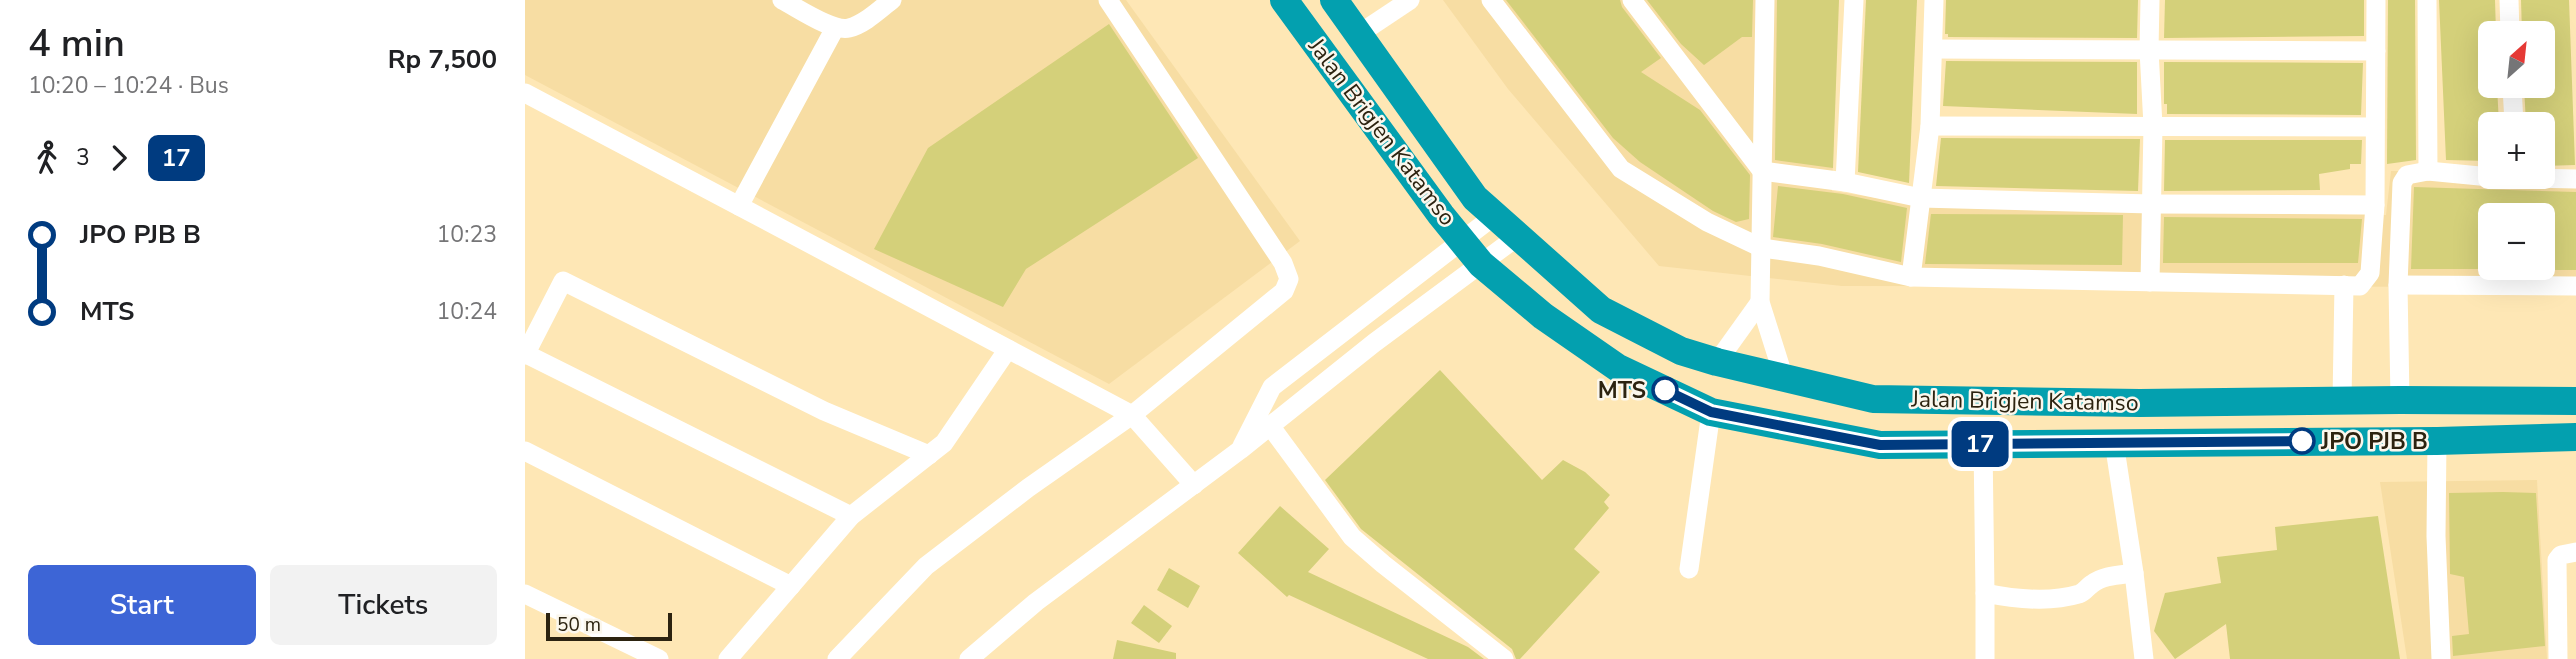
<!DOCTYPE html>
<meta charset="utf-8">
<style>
body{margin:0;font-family:"Nunito Sans",sans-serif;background:#f2f2f2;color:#202124;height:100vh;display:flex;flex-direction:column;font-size:26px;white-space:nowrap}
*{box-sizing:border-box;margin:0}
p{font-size:23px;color:#757577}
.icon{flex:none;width:38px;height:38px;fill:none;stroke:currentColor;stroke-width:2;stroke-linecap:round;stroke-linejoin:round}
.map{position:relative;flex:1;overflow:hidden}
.details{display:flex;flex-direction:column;background:#fff;width:525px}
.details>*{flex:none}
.badge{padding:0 14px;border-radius:10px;font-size:24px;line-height:46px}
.needle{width:46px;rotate:27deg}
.controls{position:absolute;left:1953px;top:21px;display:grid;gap:14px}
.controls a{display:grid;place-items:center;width:77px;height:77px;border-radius:10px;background:#fff;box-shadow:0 7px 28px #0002;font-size:35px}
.scale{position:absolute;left:21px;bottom:18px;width:126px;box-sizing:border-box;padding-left:7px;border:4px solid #2c2310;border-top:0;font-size:19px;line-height:24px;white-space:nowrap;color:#2c2310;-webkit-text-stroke:5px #fbf7ed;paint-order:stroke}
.map>.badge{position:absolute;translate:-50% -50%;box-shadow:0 0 0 4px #fff}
.legs{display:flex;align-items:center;gap:10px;height:77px;padding:0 28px;font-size:23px}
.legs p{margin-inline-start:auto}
.headline{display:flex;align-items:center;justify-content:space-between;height:119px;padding:0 28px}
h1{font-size:38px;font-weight:600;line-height:52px}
.cta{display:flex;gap:14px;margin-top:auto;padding:14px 28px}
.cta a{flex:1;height:80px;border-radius:10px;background:#3d65d6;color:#fff;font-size:28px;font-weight:600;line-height:80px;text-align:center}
.cta a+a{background:#f2f2f2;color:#202124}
ul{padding:0 28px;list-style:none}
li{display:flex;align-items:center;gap:24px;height:77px;font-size:26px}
li i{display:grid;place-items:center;width:10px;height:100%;margin:0 9px;background:currentColor}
li i::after{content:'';width:18px;height:18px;margin:-9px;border:5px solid;border-radius:50%;background:#fff}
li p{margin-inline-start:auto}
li:first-child i{background:linear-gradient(#0000 50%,currentColor 0)}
li:last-child i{background:linear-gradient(currentColor 50%,#0000 0)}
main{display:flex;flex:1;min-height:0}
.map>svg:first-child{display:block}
</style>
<main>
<section class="details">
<div class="headline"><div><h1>4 min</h1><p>10:20 – 10:24 · Bus</p></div><b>Rp 7,500</b></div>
<div class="legs"><svg class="icon" aria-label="walk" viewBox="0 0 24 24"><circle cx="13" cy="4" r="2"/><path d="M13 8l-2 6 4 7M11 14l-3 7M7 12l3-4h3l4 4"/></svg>3<svg class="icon" aria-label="forward" viewBox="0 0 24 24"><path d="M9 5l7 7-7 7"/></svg><b class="badge" style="background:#003b80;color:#fff">17</b></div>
<ul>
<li><i style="color:#003b80"></i><b>JPO PJB B</b><p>10:23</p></li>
<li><i style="color:#003b80"></i><b>MTS</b><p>10:24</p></li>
</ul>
<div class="cta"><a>Start</a><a>Tickets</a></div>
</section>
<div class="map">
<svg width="2051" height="659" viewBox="0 0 2051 659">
<rect width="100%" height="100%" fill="#fee7b5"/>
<g fill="#f7dda3" fill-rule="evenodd">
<polygon points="0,0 601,0 775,241 584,384 0,75"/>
<path d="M 918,0 L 1313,0 L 1307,191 L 1412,207 L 1861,215 L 1866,171 L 2051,174 L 2051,287 L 1317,286 L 1134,266 L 983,89 ZM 1965,215 L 2018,215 L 2018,268 L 1965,268 Z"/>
<polygon points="2012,480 2022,659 1882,659 1855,482"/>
</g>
<g fill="#d4d07a">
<polygon points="981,0 1095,0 1097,7 1136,58 1116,72 1175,110 1225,175 1224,219 1211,222 1188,211 1115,162 1088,138"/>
<polygon points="1122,0 1228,0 1227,37 1217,37 1179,65 1156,44"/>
<polygon points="1252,0 1314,0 1308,168 1250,160"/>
<polygon points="1341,0 1392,0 1384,183 1333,172"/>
<polygon points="1421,0 1613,0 1612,38 1423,37 1423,34 1420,34"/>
<polygon points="1640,0 1839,0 1839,36 1639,38"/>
<polygon points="1863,0 1890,0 1891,160 1862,164"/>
<polygon points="1914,0 1970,0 1971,33 1965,33 1965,86 1972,86 1974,124 1965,124 1965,161 1921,160"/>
<polygon points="1996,0 2044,0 2050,165 2018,166 2018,124 2001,124 1999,86 2018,86 2018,33 1997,33"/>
<polygon points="584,24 673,158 501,269 478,307 349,249 403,148"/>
<polygon points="1421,61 1612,62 1612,114 1418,106"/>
<polygon points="1639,62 1838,63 1836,115 1642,114 1642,104 1639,104"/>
<polygon points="1416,138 1615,139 1613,191 1411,186"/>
<polygon points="1640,140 1837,140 1836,164 1825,164 1825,169 1794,174 1795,190 1639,191"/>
<polygon points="1253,186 1318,194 1382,208 1376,262 1297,244 1248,237"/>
<polygon points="1889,187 2051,192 2051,270 2018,270 2018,215 1965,215 1965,269 1886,269"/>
<polygon points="1406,214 1598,215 1597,265 1400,264"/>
<polygon points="1639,217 1837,219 1833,263 1638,263"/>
<polygon points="915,370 1017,480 1038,460 1060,472 1085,495 1079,502 1084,508 1049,549 1075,572 995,659 991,659 987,649 836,529 800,480"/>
<polygon points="1978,492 2011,493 2020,646 1928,656 1927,636 1944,634 1939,577 1925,574 1924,493"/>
<polygon points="755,506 804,549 783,572 943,647 959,659 903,659 764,595 762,597 713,553"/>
<polygon points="1853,516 1875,659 1705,659 1701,624 1650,659 1629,631 1640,593 1696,583 1692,557 1752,550 1750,527"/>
<polygon points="644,568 675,586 663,608 632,590"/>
<polygon points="619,605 647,626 634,643 606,623"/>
<polygon points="592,640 651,653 651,659 588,659"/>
</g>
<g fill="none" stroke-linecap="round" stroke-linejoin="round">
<g stroke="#fff" stroke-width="19">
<path d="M 257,0 C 273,8 307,32 324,28 C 340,24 355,9 367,0"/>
<polyline points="966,0 1096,169 1182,222 1237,248 1294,256 1386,277 1835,286 1845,273 1850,205 1851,0"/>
<polyline points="1107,0 1237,171 1320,182 1396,198 1627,204 1850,205"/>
<polyline points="1240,0 1235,302 1259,378"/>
<polyline points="1625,0 1624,50 1628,126 1625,282"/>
<polyline points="1902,0 1903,171"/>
<polyline points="1984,0 1985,33"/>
<polyline points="310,28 214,206 607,415 669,485"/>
<polyline points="834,34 885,0"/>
<polyline points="1408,49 1851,51"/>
<polyline points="1987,86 1989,124"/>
<polyline points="0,93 214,206"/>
<polyline points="1405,126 1850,127"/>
<polyline points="1966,177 2051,179"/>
<polyline points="1320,182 1329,0"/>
<polyline points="1386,277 1405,126 1409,0"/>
<polyline points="1873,285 2051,286"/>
<polyline points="1,354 326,516"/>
<polyline points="0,355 38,281 299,411 404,455"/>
<polyline points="1192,362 1235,302"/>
<polyline points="1817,400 1819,285"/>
<polyline points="1875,400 1873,285 1877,183 1882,175 1903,171 1965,177"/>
<polyline points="746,427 827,537 858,564 979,659"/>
<polyline points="1912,441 1911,536 1916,659"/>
<polyline points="1589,442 1609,573 1619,659"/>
<polyline points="1458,444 1460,593"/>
<polyline points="717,446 747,387 969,216"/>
<polyline points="0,451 266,586"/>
<polyline points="1164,569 1186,412"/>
<polyline points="0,594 134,659"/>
<polyline points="203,659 326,516 419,443 483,349"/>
<polyline points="312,659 401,566 503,488 607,415 759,291 764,279 758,263 583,0"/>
<polyline points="444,659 511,602 715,450 849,343 992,237"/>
<path d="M 1460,659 L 1460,593 C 1489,599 1524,603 1554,594 C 1560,592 1562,587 1567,584 C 1578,575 1596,575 1609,573"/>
<polyline points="2033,659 2032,560 2036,555 2051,552"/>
</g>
<g stroke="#03a0af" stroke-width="28">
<polyline points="759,0 916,215 956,264 1018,316 1093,368 1186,412 1355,445 1912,441 2051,437"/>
<polyline points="809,0 950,198 1076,310 1156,351 1192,362 1348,399 1615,403 1875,400 2051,401"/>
</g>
</g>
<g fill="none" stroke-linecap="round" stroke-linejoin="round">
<defs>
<polyline id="line-1" points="1140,390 1186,412 1355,445 1777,441"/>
</defs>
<use href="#line-1" stroke="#fff" stroke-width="16"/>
<use href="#line-1" stroke="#003b80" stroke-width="10"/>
</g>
<g fill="#fff" stroke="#003b80" stroke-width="3.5">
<circle cx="1140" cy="390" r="12"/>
<circle cx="1777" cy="441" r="12"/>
</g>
<g text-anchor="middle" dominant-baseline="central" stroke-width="5" stroke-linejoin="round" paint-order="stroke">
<g font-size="23" fill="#2c2310" stroke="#fbf7ed">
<text transform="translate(857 132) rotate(53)">Jalan Brigjen Katamso</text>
<text transform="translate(1500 401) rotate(1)">Jalan Brigjen Katamso</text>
</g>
<g font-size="23" font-weight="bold" fill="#2c2310" stroke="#fbf7ed" text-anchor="end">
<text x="1121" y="390">MTS</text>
<text x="1796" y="441" text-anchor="start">JPO PJB B</text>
</g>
</g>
</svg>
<div class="controls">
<a><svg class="needle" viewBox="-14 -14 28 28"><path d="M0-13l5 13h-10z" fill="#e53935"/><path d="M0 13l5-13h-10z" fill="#757577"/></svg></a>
<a>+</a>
<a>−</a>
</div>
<div class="scale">50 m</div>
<b class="badge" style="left:1455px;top:444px;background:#003b80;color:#fff">17</b>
</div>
</main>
